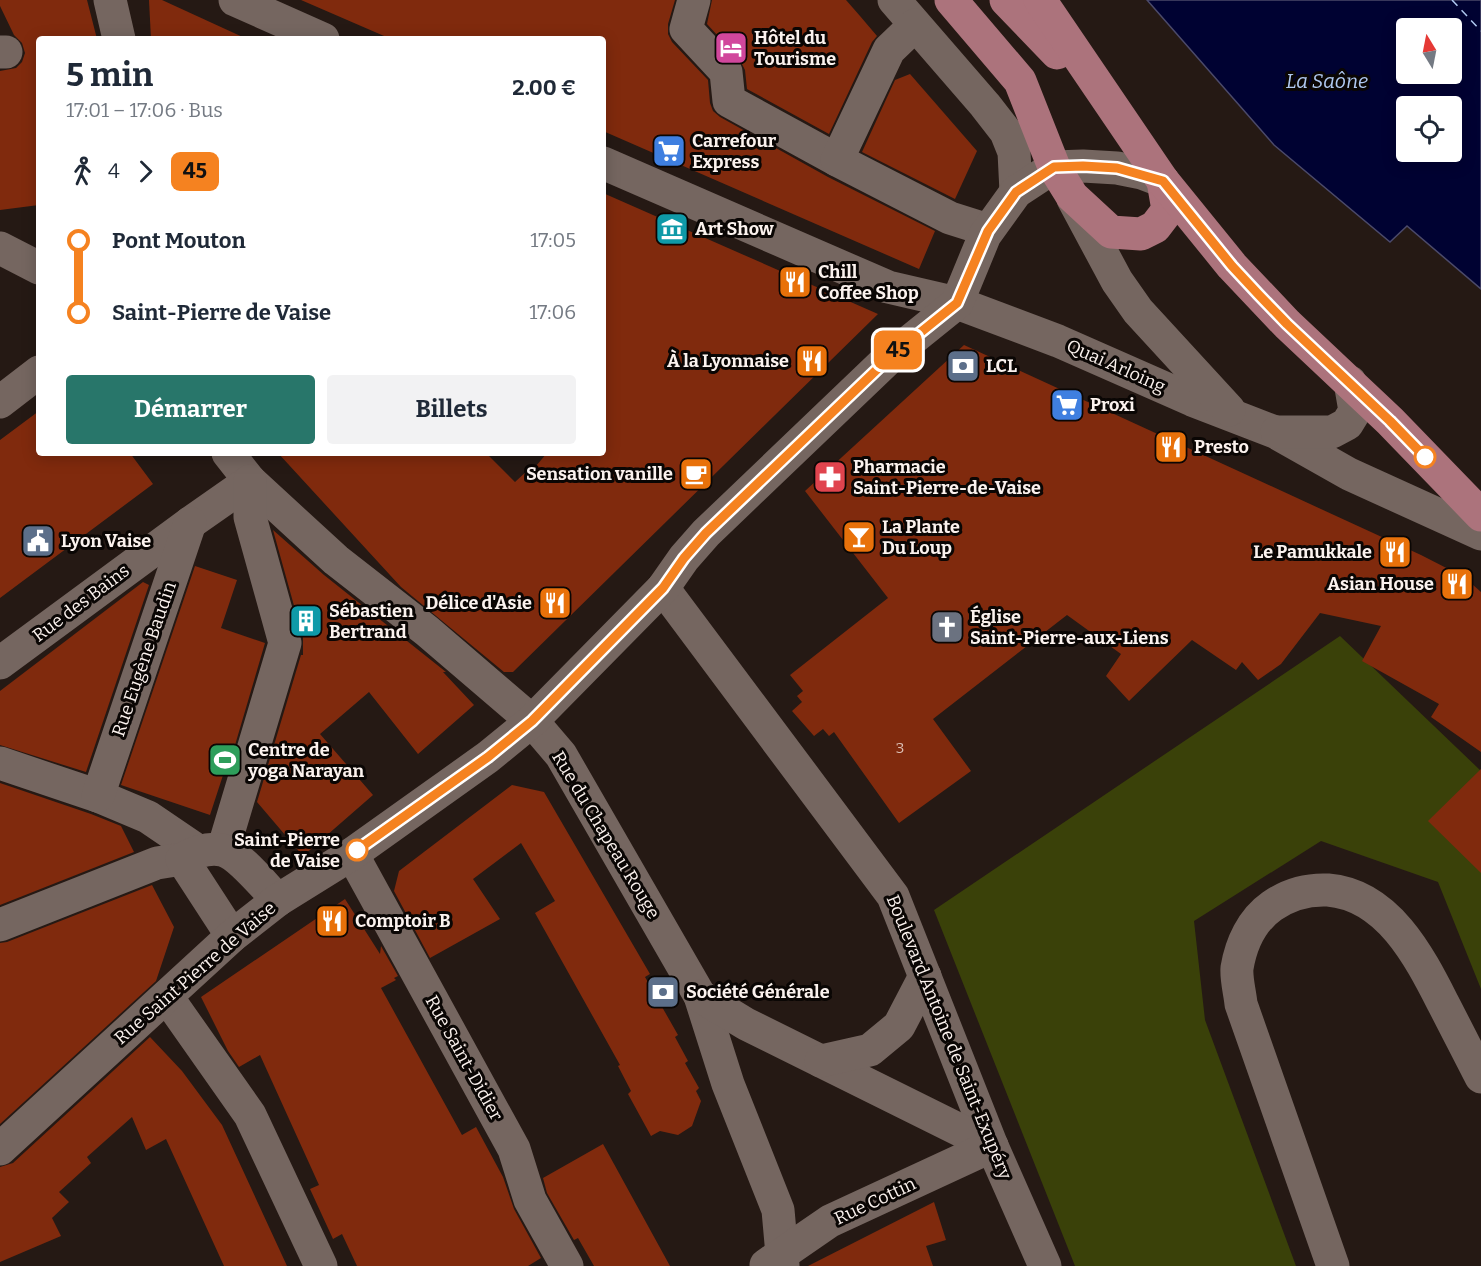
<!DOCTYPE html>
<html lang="fr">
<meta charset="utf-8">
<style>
body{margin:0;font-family:Bitter,serif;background:#f2f2f3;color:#1f2937;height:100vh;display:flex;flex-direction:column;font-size:22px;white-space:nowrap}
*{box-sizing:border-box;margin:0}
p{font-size:20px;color:#747a83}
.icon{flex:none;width:33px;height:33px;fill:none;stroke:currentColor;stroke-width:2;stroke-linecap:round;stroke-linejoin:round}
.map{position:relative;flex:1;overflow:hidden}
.drawer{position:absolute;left:36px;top:36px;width:570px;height:420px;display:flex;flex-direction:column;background:#fff;border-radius:6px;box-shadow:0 3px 15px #0003}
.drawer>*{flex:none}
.badge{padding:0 12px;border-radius:9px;font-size:21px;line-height:39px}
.needle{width:39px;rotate:350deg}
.buttons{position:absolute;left:1396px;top:18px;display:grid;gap:12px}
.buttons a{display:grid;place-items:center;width:66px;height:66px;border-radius:6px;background:#fff;box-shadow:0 3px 15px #0003;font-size:30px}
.map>.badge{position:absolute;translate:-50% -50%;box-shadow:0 0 0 3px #fff}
.legs{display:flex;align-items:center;gap:9px;height:66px;padding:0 30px;font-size:20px}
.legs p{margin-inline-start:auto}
.head{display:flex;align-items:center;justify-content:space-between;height:102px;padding:0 30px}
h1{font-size:33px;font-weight:700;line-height:45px}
.button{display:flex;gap:12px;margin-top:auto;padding:12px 30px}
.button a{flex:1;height:69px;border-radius:6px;background:#28766a;color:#fff;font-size:24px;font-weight:700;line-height:69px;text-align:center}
.button a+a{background:#f2f2f3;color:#1f2937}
ul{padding:0 30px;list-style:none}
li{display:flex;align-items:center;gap:21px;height:72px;font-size:22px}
li i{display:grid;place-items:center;width:9px;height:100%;margin:0 8px;background:currentColor}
li i::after{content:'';width:15px;height:15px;margin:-8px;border:4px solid;border-radius:50%;background:#fff}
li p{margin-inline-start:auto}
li:first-child i{background:linear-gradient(#0000 50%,currentColor 0)}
li:last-child i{background:linear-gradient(currentColor 50%,#0000 0)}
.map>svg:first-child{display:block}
</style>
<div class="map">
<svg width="1481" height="1266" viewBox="0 0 1481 1266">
<rect width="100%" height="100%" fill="#251914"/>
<polygon fill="#3a4109" points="1340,636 1481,771 1481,989 1438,882 1321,841 1194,921 1205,1020 1296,1266 1075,1266 934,910"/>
<path fill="#000232" stroke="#4b4a6a" stroke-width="1.5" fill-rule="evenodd" d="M 1147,0 L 1481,0 L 1481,289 L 1407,226 L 1390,242 L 1274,145 ZM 1407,28 L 1452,28 L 1452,74 L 1407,74 ZM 1407,106 L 1452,106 L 1452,152 L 1407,152 Z"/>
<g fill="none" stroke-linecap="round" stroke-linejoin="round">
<polyline stroke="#b0c9f1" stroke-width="1.5" stroke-dasharray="8 6" stroke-linecap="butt" points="1452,0 1481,31"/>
</g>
<g fill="#802a0d">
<polygon points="0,0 87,0 97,39 39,39 39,205 0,210 0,71 16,68 22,62 25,53 22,43 14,35 0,6"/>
<polygon points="149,0 162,0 247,39 151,39"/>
<polygon points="301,0 675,0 668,24 668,34 672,42 708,80 710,103 713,111 720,117 828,177 935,231 919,269 603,131 603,39 391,39"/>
<polygon points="712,0 846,0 860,16 877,36 872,42 829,134 747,89 745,70 740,60 707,24"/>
<polygon points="910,74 977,151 955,199 862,152 895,80"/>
<polygon points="603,193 878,314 513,672 504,672 401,587 278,453 486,453 515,482 527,471 530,473 547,453 603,453"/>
<polygon points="964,345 1421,555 1464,577 1481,592 1481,752 1431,717 1439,704 1362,661 1381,626 1320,613 1281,664 1258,680 1242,662 1236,670 1192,640 1129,701 1106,676 1121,654 1067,615 933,719 971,771 899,823 834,732 829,736 823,729 814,736 792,711 802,702 797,696 803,691 790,675 888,598 805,491"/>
<polygon points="39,411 39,453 130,453 153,484 0,598 0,440"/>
<polygon points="273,530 324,575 446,672 443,672 474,705 418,754 369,692 320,734 373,795 303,856 257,802 301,655 303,655 303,638"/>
<polygon points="195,566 237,580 221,628 265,643 228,769 226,766 210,815 121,785"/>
<polygon points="143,582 149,585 86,772 0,745 0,691"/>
<polygon points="1481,769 1481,873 1428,821"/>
<polygon points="0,783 91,814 121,826 134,852 0,905"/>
<polygon points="512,785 544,792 650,974 645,977 678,1035 675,1037 688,1061 685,1063 699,1088 696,1091 701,1101 692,1126 678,1135 660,1131 651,1136 628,1094 631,1091 618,1066 620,1065 535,913 555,901 521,843 473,879 500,919 430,958 394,891 399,871"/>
<polygon points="152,885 174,927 156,981 0,1124 0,943 7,942"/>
<polygon points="345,899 380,954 381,946 398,976 394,978 396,980 381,988 462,1135 476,1127 503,1177 514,1209 541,1258 528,1266 357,1266 342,1234 333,1239 310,1189 319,1185 260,1055 239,1067 228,1051 201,997"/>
<polygon points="150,1037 182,1071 222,1125 287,1266 224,1266 166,1139 146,1150 132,1117 87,1157 91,1163 59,1192 69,1202 52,1218 61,1236 0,1262 0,1167 13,1163"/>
<polygon points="603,1144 670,1266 594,1266 578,1238 574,1240 547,1193 543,1178"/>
<polygon points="934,1202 946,1240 926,1246 933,1266 808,1266"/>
</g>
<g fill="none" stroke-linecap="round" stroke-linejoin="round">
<g stroke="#756660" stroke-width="33">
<polyline points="110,0 119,39"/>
<polyline points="235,0 323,39"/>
<polyline points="694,0 686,29 726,72 729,101 837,160"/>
<polyline points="894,0 985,105 1006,132 1014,152 1016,192"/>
<polyline points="915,25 889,50 837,160 950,218 988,230"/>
<polyline points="0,52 6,52"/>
<polyline points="603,163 888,287 957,303 1058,341 1192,400 1275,432 1349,474 1481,534"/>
<polyline points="1073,199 1117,281 1138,311 1229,410"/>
<polyline points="0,248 39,268"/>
<polyline points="0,402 39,372"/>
<polyline points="1277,432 1332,432 1347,424 1355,411 1350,382"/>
<polyline points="228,453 250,481 336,560 427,631 532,721 561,755 700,996 728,1084 778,1210 783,1266"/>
<polyline points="663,588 893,896 992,1146 1045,1266"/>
<polyline points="0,663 190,523 250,481"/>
<polyline points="0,763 98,796 148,817 198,851"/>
<polyline points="98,796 190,523"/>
<polyline points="223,850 285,643 250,517 250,481"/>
<polyline points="352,854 514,1149 530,1200 567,1266"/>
<polyline points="0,925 157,863 182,859"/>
<path d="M 232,936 L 182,859 C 193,853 208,847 222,850 C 239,854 265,887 278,900"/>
<polyline points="700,996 746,1024 992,1146"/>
<polyline points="167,997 250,1115 321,1266"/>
<polyline points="821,1061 870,1050 899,1026 925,976"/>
<polyline points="0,1149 232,936 278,900 352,854 488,757 532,721 663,588 684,558 706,533 890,357 957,303 985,235 1016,192 1054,167 1083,166 1117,168 1142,173 1163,181"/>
<polyline points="766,1265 830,1221 992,1146"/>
<path d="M 1333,1266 L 1241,1004 C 1240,993 1236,979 1237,968 C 1241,944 1252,920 1272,906 C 1289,894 1306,889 1328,890 C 1388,895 1419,956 1443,1003 C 1456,1028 1468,1052 1481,1077"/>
</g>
<g stroke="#ac737c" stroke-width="33">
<polyline points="951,0 1020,81 1054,167 1072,196 1111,232 1141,234 1155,227 1168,210 1163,181"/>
<polyline points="1006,0 1057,53"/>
<polyline points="1040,0 1163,181 1232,266 1287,324 1390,421 1481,515"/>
</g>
</g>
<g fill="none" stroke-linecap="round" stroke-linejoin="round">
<defs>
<polyline id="line-1" points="357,850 488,757 532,721 663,588 684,558 706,533 890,357 957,303 988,231 1016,192 1054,167 1083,166 1117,168 1163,181 1232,266 1259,295 1287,324 1390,421 1425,457"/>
</defs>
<use href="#line-1" stroke="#fff" stroke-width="14"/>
<use href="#line-1" stroke="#f58220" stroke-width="9"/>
</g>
<defs>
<symbol id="hotel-square" viewBox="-11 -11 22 22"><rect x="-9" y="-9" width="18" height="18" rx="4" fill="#d1479c" stroke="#0a0604"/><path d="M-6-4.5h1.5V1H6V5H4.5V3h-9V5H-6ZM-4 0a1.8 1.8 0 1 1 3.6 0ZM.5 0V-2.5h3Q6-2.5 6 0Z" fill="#fff"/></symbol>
<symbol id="supermarket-square" viewBox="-11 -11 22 22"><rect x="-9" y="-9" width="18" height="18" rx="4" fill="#3f7fe0" stroke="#0a0604"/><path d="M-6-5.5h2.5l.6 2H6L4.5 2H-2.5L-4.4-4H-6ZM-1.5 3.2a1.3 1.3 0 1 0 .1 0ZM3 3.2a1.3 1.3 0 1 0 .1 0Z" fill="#fff"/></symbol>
<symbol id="museum-square" viewBox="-11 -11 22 22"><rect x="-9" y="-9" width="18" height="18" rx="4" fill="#0f9aa8" stroke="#0a0604"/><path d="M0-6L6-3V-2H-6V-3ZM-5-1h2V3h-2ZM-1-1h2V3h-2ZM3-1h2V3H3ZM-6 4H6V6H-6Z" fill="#fff"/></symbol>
<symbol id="restaurant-square" viewBox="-11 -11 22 22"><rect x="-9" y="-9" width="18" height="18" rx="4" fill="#e8710a" stroke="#0a0604"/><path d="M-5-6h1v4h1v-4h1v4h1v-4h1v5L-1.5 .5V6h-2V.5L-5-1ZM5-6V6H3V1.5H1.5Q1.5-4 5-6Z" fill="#fff"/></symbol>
<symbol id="bank-square" viewBox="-11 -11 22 22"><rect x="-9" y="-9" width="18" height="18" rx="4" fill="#5c6f8a" stroke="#0a0604"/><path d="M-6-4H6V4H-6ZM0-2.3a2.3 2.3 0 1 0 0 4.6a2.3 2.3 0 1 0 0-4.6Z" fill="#fff"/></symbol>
<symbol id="cafe-square" viewBox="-11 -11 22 22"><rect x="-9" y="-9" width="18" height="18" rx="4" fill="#e8710a" stroke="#0a0604"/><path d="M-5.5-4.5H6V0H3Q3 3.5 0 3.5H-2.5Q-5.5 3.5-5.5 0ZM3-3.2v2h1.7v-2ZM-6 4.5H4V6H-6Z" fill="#fff"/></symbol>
<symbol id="pharmacy-square" viewBox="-11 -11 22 22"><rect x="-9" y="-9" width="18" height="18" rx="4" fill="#e0444e" stroke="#0a0604"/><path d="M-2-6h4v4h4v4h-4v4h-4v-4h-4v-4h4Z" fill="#fff"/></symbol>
<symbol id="bar-square" viewBox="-11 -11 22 22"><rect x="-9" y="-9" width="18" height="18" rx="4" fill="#e8710a" stroke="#0a0604"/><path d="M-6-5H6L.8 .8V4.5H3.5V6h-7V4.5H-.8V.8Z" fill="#fff"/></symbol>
<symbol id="civic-square" viewBox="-11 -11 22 22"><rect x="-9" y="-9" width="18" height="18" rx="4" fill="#5c6f8a" stroke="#0a0604"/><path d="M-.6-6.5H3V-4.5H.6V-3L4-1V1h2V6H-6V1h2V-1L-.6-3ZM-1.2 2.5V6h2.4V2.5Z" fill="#fff"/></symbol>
<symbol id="building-square" viewBox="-11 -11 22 22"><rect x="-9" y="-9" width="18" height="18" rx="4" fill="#0f9aa8" stroke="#0a0604"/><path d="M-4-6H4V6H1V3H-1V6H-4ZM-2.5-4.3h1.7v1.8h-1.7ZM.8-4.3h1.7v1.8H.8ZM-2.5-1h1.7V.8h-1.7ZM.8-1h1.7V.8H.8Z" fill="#fff"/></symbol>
<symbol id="church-square" viewBox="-11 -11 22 22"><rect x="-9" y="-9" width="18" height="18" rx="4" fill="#6b7280" stroke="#0a0604"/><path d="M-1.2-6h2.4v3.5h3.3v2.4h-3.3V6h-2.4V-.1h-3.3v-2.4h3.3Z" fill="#fff"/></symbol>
<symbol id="stadium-square" viewBox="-11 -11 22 22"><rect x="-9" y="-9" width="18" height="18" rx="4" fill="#2e9e5b" stroke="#0a0604"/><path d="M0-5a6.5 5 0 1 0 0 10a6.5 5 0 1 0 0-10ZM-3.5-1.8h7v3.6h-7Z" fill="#fff"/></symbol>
</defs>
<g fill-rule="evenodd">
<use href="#hotel-square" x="712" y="29" width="38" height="38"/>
<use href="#supermarket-square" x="650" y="132" width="38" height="38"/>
<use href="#museum-square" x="653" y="210" width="38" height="38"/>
<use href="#restaurant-square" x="776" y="263" width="38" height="38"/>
<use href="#restaurant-square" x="793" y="342" width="38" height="38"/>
<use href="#bank-square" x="944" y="347" width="38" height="38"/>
<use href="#supermarket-square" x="1048" y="386" width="38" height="38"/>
<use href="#restaurant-square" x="1152" y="428" width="38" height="38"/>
<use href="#cafe-square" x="677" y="455" width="38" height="38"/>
<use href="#pharmacy-square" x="811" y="458" width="38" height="38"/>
<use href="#bar-square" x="840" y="518" width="38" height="38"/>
<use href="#civic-square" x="19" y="522" width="38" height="38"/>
<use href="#restaurant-square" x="1376" y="533" width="38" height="38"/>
<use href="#restaurant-square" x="1438" y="565" width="38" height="38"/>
<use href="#restaurant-square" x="536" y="584" width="38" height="38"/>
<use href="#building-square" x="287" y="602" width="38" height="38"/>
<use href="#church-square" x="928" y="608" width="38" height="38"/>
<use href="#stadium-square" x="206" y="741" width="38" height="38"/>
<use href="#restaurant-square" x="313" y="902" width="38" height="38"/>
<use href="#bank-square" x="644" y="973" width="38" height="38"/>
</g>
<g fill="#fff" stroke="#f58220" stroke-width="3">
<circle cx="1425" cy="457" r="10"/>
<circle cx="357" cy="850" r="10"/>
</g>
<g text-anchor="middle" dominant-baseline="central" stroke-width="6" stroke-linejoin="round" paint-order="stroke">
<g font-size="15" fill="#dcc0b6">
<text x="900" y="748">3</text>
</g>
<g font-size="18" font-weight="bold" fill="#fbf2ee" stroke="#0a0604" text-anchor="start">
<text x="754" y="38">Hôtel du<tspan x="754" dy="21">Tourisme</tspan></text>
<text x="692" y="141">Carrefour<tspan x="692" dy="21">Express</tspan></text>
<text x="695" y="229">Art Show</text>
<text x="818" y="272">Chill<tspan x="818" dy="21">Coffee Shop</tspan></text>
<text x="789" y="361" text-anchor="end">À la Lyonnaise</text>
<text x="986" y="366">LCL</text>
<text x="1090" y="405">Proxi</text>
<text x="1194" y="447">Presto</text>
<text x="853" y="467">Pharmacie<tspan x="853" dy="21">Saint-Pierre-de-Vaise</tspan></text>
<text x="673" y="474" text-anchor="end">Sensation vanille</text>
<text x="882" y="527">La Plante<tspan x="882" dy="21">Du Loup</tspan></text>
<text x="61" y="541">Lyon Vaise</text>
<text x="1372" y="552" text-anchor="end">Le Pamukkale</text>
<text x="1434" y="584" text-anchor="end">Asian House</text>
<text x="532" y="603" text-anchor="end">Délice d'Asie</text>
<text x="329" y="611">Sébastien<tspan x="329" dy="21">Bertrand</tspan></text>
<text x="970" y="617">Église<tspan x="970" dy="21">Saint-Pierre-aux-Liens</tspan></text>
<text x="248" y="750">Centre de<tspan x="248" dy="21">yoga Narayan</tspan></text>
<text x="355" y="921">Comptoir B</text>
<text x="686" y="992">Société Générale</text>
</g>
<g font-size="18" fill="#fbf2ee" stroke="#0a0604">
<text transform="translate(1116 366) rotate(24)">Quai Arloing</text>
<text transform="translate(81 603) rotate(-37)">Rue des Bains</text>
<text transform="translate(144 659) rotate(-71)">Rue Eugène Baudin</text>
<text transform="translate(606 835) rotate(59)">Rue du Chapeau Rouge</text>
<text transform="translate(195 973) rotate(-41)">Rue Saint Pierre de Vaise</text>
<text transform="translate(949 1037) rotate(68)">Boulevard Antoine de Saint-Exupéry</text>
<text transform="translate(464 1058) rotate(61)">Rue Saint-Didier</text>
<text transform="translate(875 1201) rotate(-25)">Rue Cottin</text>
</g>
<g font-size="18" font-weight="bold" fill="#fbf2ee" stroke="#0a0604" text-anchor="end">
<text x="340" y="840">Saint-Pierre<tspan x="340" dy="21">de Vaise</tspan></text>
</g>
<g font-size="20" font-style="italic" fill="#b0c9f1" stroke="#0a0604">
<text x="1327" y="81">La Saône</text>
</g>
</g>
</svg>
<div class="buttons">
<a><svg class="needle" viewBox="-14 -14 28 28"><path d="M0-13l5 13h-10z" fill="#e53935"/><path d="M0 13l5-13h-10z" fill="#747a83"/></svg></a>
<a><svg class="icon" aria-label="locate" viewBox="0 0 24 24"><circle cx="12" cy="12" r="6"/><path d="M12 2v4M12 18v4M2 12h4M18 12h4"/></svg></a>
</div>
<b class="badge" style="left:898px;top:350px;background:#f58220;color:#111">45</b>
<section class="drawer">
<div class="head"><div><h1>5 min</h1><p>17:01 – 17:06 · Bus</p></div><b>2.00 €</b></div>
<div class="legs"><svg class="icon" aria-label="walk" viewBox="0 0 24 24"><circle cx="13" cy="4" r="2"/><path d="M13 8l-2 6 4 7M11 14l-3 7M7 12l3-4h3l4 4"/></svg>4<svg class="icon" aria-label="forward" viewBox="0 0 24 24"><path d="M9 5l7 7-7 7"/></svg><b class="badge" style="background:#f58220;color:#111">45</b></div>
<ul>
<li><i style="color:#f58220"></i><b>Pont Mouton</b><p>17:05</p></li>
<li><i style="color:#f58220"></i><b>Saint-Pierre de Vaise</b><p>17:06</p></li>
</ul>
<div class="button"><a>Démarrer</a><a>Billets</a></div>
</section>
</div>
